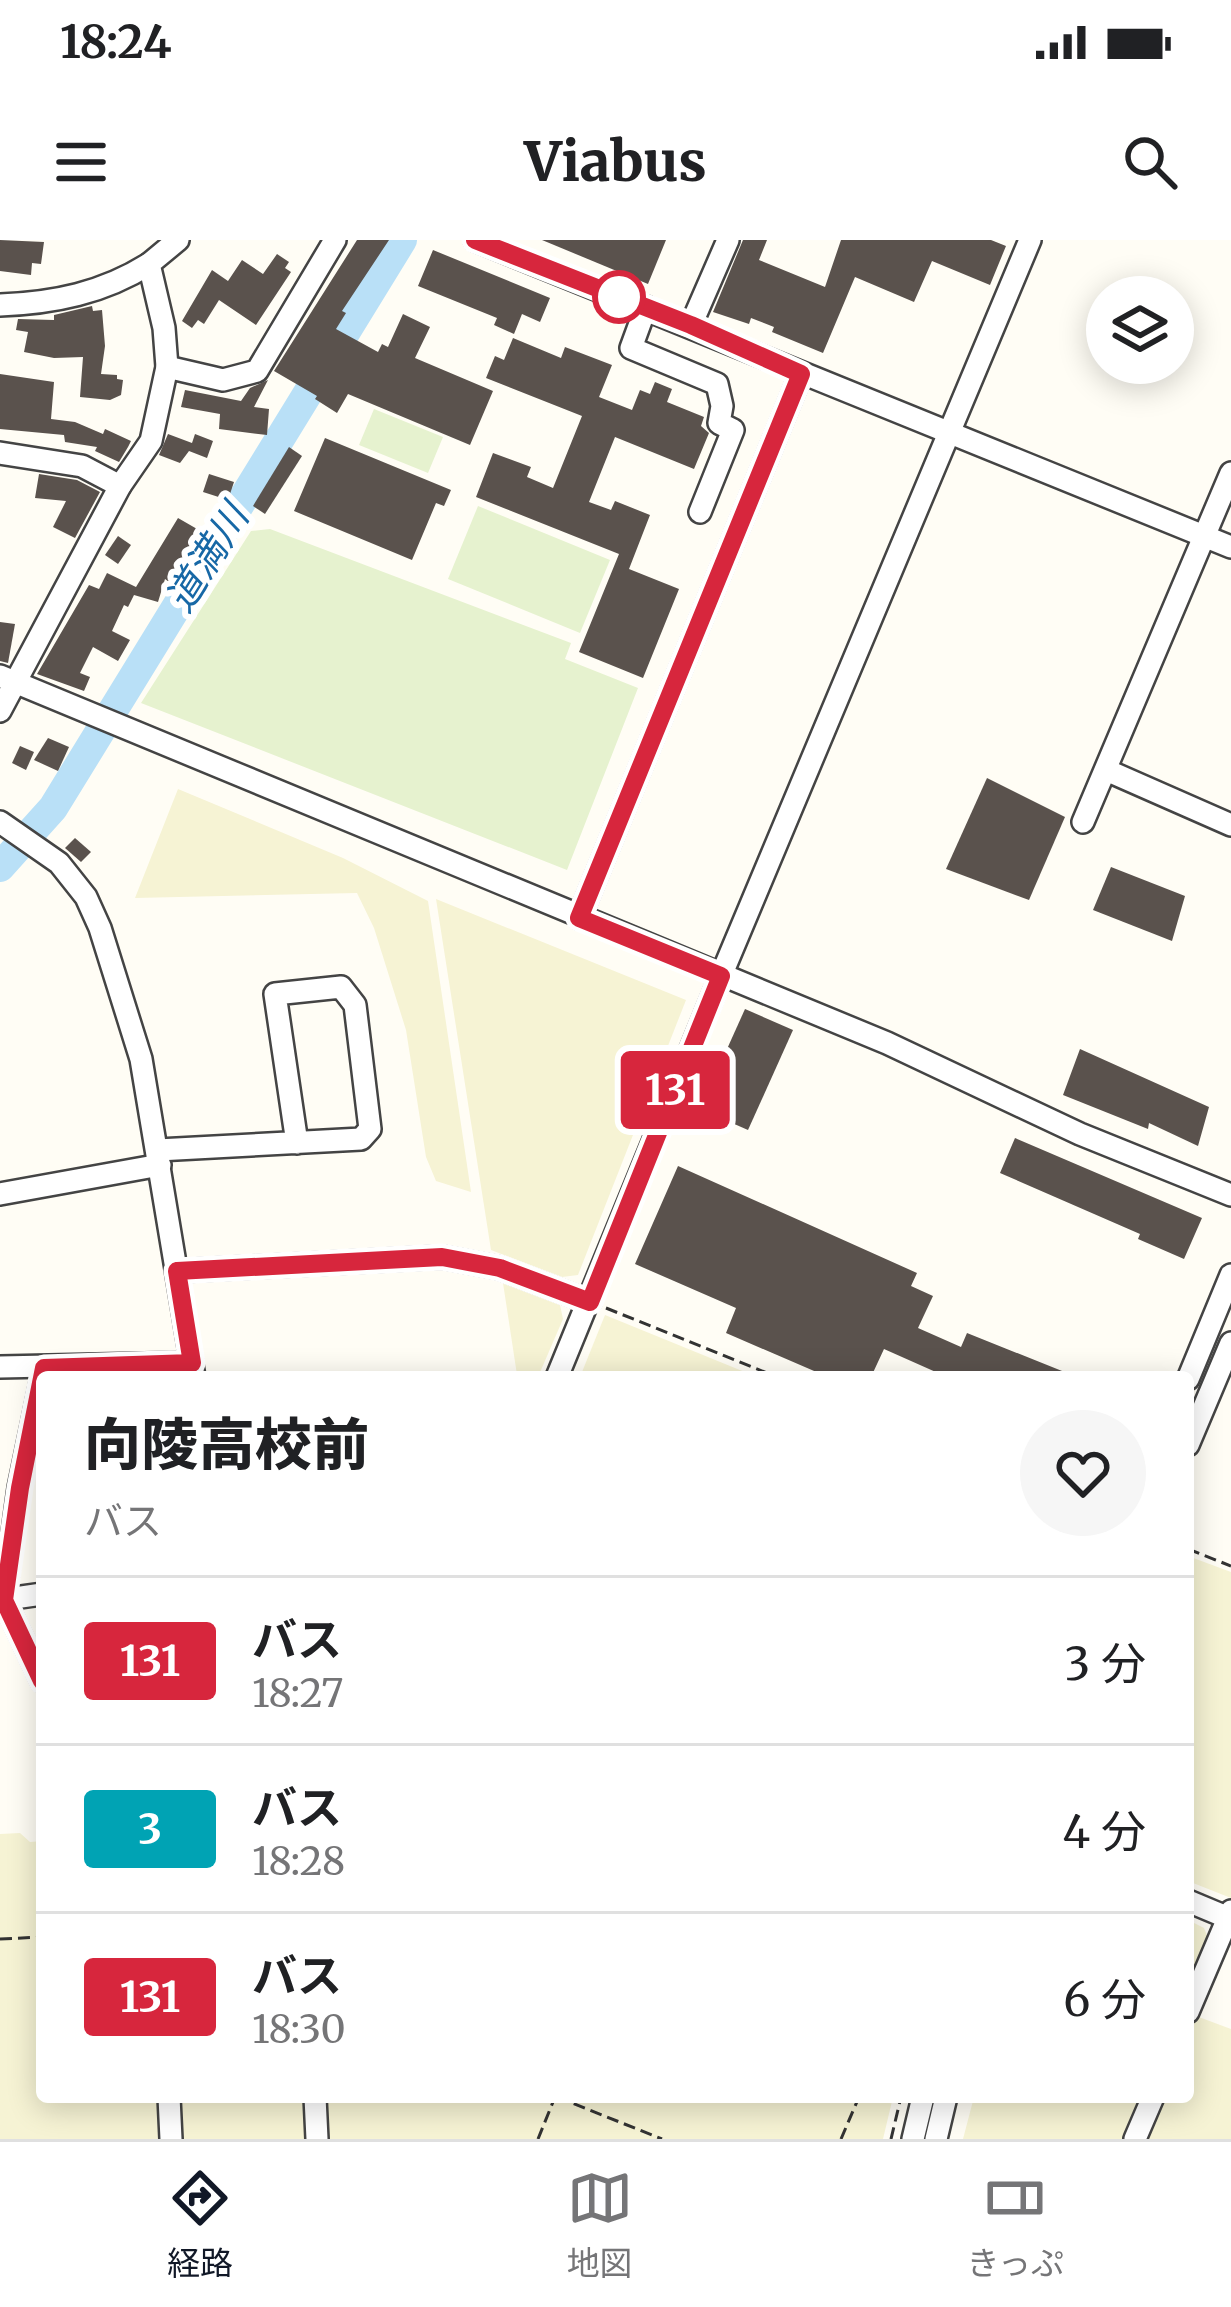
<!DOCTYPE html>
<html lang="ja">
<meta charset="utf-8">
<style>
body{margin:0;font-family:Merriweather,"Noto Sans JP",serif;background:#f6f6f6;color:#202124;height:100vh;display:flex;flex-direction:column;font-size:45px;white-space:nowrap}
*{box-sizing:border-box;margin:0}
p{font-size:39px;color:#757577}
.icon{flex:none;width:66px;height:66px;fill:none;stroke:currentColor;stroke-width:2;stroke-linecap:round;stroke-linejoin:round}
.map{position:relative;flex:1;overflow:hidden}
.sheet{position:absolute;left:36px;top:1131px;width:1158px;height:732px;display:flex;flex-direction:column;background:#fff;border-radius:12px;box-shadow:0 6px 30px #0003}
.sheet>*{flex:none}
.badge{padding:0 24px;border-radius:9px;font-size:42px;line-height:78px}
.controls{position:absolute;left:1086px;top:36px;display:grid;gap:24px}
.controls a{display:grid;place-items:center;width:108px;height:108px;border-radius:50%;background:#fff;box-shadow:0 6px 30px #0003;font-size:60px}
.map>.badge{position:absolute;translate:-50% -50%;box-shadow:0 0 0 6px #fff}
.round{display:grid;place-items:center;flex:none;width:126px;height:126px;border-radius:63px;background:#f6f6f6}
.summary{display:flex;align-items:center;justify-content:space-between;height:204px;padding:0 48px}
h1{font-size:57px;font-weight:800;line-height:90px}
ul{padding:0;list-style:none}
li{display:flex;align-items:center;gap:36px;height:168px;padding:0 48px;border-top:3px solid #e0e0e0}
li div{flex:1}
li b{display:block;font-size:45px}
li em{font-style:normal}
li .badge{min-width:132px;font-weight:700;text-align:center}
.status{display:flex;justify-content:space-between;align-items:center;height:84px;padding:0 60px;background:#fff;direction:ltr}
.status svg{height:33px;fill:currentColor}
header{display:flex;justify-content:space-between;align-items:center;height:156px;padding:0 48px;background:#fff;font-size:54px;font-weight:800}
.tab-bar{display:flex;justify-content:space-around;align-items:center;height:168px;border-top:3px solid #e0e0e0;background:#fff;font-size:33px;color:#757577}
.tab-bar a{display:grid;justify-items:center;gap:6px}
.tab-bar .active{color:#111827}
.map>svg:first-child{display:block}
</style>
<div class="status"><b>18:24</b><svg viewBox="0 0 49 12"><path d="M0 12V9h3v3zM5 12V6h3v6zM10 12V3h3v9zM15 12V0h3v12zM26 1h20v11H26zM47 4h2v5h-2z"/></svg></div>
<header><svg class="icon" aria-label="menu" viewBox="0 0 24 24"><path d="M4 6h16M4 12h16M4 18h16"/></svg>Viabus<svg class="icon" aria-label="search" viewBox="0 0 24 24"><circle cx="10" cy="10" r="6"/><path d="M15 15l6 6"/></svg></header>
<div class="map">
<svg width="1231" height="1899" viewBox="0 0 1231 1899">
<rect width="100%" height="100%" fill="#fffdf5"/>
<g fill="#f6f3d4">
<polygon points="178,549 343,618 428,661 471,952 436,941 426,917 406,790 374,688 357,653 135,658"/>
<polygon points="436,659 686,760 578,1035 562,1037 491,1010"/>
<polygon points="503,1043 560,1065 563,1079 538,1137 517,1135"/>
<polygon points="605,1075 757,1137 580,1137"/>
<polygon points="1188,1316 1231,1332 1231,1658 1188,1641"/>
<polygon points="20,1593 30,1602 42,1601 42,1857 893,1857 883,1899 0,1899 0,1594"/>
<polygon points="1188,1680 1204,1688 1208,1698 1188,1750"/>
<polygon points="1188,1773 1231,1789 1231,1899 963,1899 974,1857 1188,1857"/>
</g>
<g fill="#e6f2cf">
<polygon points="374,169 443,197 428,233 359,205"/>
<polygon points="478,266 610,320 580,393 448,339"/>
<polygon points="270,289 571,403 565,419 638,448 567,630 141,463 251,291"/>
</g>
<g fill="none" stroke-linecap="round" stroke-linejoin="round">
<polyline stroke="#b9e0f7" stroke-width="30" points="0,627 53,568 402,0"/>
</g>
<g fill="#5a524d">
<polygon points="0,0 44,2 41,24 32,23 31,35 0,31"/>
<polygon points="357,0 389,0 342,71 346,73 336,89 378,112 382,104 388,107 403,74 430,87 415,118 493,151 470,205 348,154 337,173 315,159 317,156 274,131"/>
<polygon points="542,0 666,0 648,44"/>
<polygon points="743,0 767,0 759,20 825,47 841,0 991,0 1006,6 990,45 932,21 914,62 855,37 823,113 772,92 774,87 751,78 749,84 713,72"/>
<polygon points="433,10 550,58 540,82 522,74 514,94 494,85 497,78 418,46"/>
<polygon points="277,14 289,22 285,28 291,32 256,85 219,60 204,84 198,80 192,88 182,81 212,30 228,41 242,20 263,34"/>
<polygon points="92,66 93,71 102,70 105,106 101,134 117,135 117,139 123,140 121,155 110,160 80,157 83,117 54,118 24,112 28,92 16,90 18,79 54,80 54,75"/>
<polygon points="513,98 561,118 565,107 612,125 599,157 632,170 640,150 650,154 655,142 672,149 667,162 704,177 701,186 709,193 694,229 615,197 589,262 611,270 615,261 650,275 629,329 679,349 643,438 579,412 619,314 476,257 493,213 531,227 527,237 553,248 582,176 486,138 495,116 504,120"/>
<polygon points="0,134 54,142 51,179 75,182 103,194 105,189 131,201 128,207 119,222 95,211 97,207 65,202 64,195 0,189"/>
<polygon points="268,140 254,167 269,169 267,195 219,189 220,174 181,167 185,150 241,161 250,148"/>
<polygon points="168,194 192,203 195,194 213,201 207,218 189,211 180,223 159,215"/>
<polygon points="325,198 451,250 444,266 436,263 412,320 294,271"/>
<polygon points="289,207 302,216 265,274 253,266"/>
<polygon points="39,234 77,240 100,252 75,298 53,287 66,261 35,258"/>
<polygon points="209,234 234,242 228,260 203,252"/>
<polygon points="178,278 204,293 172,344 165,339 158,362 134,355 128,367 124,365 112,391 130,400 118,421 93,407 80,433 90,437 84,451 37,434 89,345 99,349 107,333 136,347"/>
<polygon points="118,296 131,305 118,324 105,315"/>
<polygon points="0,382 15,384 8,423 0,421"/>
<polygon points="48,498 69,507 58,531 34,520"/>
<polygon points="20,506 34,512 26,530 12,523"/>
<polygon points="987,538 1065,577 1029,660 946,629"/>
<polygon points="75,598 91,612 81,622 65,608"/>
<polygon points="1111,627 1185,656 1172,701 1093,670"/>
<polygon points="745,769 793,790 748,890 700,869"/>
<polygon points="1080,809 1209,867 1198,906 1149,883 1148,889 1063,855"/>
<polygon points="1015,898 1202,978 1184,1019 1138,999 1140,994 1000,933"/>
<polygon points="678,926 917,1033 911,1046 933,1056 918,1088 961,1107 967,1093 1077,1137 996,1137 981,1131 979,1137 947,1137 884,1109 871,1137 828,1137 726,1093 736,1068 635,1024"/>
</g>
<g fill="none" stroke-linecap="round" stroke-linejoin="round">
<defs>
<g id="minor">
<polyline points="475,0 1231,307"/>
<path d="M 0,65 C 54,63 103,53 149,24"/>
<polyline points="646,67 631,108 717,144 722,166 719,183 733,190 700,272"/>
<polyline points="691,85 728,0"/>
<polyline points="167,127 223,140 257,131 335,0"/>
<polyline points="0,213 82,226 120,246"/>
<polyline points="0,436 887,803 1080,894 1231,955"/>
<polyline points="0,471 120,246 151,201 167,127 164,88 149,24 178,0"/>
<polyline points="1106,530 1231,585"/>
<polyline points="0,582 59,623 86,657 100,688 141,819 194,1137"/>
<polyline points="1083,582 1231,233"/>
<polyline points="579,678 801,134"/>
<polyline points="158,910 361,899 370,889 355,765 341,747 275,754 297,903"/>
<polyline points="0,954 160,925"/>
<polyline points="177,1031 442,1017 500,1028 590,1062"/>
<polyline points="0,1127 192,1123"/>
<polyline points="557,1137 721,736 1030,0"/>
<polyline points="1188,1139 1231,1035"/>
<polyline points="1188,1205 1231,1103"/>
<polyline points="0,1360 42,1354"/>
<polyline points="42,1441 4,1360 19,1248 44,1128"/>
<polyline points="1188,1661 1231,1679"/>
<polyline points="1188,1772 1231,1671"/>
<polyline points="169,1857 171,1899"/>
<polyline points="315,1857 317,1899"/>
<polyline points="913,1899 923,1857"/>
<polyline points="936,1899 946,1857"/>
<polyline points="1135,1899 1153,1857"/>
</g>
</defs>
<use href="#minor" stroke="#444" stroke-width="26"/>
<g stroke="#333" stroke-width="3" stroke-dasharray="12 6" stroke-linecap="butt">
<polyline points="606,1068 777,1137"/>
<polyline points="1188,1309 1231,1326"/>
<polyline points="0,1699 42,1697"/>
<polyline points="557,1857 662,1899"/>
<polyline points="538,1899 555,1857"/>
<polyline points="841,1899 859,1857"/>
<polyline points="891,1899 901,1857"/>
</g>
<use href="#minor" stroke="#fff" stroke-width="21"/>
</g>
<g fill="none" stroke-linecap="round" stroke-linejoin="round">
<defs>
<polyline id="line" points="42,1441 4,1360 20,1248 44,1128 192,1123 177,1031 442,1017 500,1028 590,1062 721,736 579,678 801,134 691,85 475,0"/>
</defs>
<use href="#line" stroke="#fff" stroke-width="27"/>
<use href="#line" stroke="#d7263d" stroke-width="18"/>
</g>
<circle fill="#fff" stroke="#d7263d" stroke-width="6" cx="619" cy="57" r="24"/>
<g text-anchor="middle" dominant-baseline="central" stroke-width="12" stroke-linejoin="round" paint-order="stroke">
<g font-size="39" font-style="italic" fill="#1768a6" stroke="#fff">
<text transform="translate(207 318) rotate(-58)">道満川</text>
</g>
</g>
</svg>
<div class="controls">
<a><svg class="icon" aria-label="layers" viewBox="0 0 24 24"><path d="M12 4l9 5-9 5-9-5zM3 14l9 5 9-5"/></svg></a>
</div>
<b class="badge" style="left:675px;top:850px;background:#d7263d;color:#fff">131</b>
<section class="sheet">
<div class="summary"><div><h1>向陵高校前</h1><p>バス</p></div><a class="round"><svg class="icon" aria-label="heart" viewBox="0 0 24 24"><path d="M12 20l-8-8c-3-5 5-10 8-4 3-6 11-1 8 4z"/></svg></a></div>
<ul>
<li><span class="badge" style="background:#d7263d;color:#fff">131</span><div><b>バス</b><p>18:27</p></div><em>3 分</em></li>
<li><span class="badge" style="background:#00a3b4;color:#fff">3</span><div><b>バス</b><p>18:28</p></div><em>4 分</em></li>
<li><span class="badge" style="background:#d7263d;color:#fff">131</span><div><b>バス</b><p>18:30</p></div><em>6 分</em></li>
</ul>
</section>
</div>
<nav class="tab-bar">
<a class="active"><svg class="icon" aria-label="directions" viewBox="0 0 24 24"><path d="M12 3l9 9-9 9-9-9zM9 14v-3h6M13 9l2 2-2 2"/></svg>経路</a>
<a><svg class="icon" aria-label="map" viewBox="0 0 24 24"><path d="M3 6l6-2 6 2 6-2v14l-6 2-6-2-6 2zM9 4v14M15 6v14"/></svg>地図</a>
<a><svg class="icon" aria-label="tickets" viewBox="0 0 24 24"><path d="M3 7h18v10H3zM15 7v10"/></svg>きっぷ</a>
</nav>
